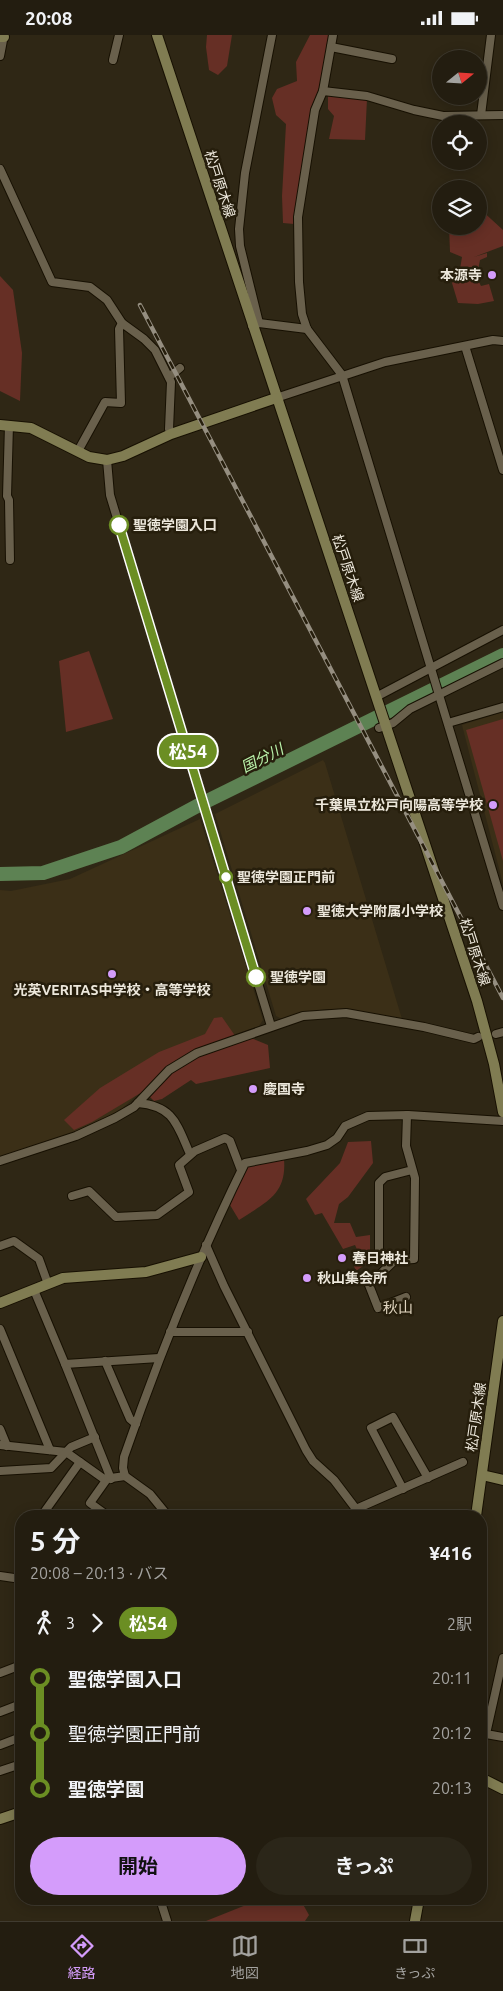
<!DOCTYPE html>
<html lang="ja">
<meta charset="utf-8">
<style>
body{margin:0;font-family:Ubuntu,"Noto Sans JP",sans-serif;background:#2b2619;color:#f1f3f6;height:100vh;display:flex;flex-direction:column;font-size:19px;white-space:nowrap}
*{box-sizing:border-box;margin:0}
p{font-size:16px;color:#a3a29f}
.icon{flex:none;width:28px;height:28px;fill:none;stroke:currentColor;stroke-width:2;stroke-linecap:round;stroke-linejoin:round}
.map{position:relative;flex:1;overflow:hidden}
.details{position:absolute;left:15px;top:1475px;width:472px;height:395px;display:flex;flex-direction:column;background:#231d10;border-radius:20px;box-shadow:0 2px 12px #0003,0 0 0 1px #403b30}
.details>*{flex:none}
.badge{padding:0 10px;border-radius:16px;font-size:18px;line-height:32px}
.needle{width:32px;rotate:72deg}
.tools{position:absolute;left:432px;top:15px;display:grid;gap:10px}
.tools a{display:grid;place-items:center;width:55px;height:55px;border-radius:50%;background:#231d10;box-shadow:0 2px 12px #0003,0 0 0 1px #403b30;font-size:25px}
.map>.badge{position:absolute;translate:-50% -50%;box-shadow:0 0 0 2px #fff}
.legs{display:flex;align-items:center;gap:8px;height:55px;padding:0 15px;font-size:16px}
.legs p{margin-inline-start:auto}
.headline{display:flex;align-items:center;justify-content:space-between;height:85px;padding:0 15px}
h1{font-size:28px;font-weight:700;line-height:38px}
.cta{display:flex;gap:10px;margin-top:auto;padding:10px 15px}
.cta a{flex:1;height:58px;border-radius:30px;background:#d49cfb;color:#111;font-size:20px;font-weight:700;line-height:58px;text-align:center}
.cta a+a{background:#2b2619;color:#f1f3f6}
ul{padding:0 15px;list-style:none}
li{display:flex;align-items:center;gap:18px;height:55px;font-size:19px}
li i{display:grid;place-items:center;width:8px;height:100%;margin:0 6px;background:currentColor}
li i::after{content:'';width:12px;height:12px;margin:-6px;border:4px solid;border-radius:50%;background:#231d10}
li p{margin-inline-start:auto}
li:first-child i{background:linear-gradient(#0000 50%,currentColor 0)}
li:last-child i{background:linear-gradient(currentColor 50%,#0000 0)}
.status{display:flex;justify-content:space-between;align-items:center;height:35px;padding:0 25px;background:#231d10;direction:ltr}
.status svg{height:14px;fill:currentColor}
.dock{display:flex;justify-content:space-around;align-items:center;height:70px;border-top:1px solid #403b30;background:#231d10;font-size:14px;color:#a3a29f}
.dock a{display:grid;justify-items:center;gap:2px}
.dock .selected{color:#d49cfb}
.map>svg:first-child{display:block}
</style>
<div class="status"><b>20:08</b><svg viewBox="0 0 49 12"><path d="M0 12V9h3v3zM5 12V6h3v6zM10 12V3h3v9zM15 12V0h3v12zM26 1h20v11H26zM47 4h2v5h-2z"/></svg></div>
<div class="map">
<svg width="503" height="1886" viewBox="0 0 503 1886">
<rect width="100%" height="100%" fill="#2f2715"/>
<g fill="#3b2f17">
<polygon points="503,677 503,849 462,690"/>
<polygon points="323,725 325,728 402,984 327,974 305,977 282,984 276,981 215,779"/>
<polygon points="200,784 263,985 259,991 231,1001 146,1052 116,1079 67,1101 0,1122 0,855 11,856 70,844"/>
</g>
<g fill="#662f25">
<polygon points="207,0 232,0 227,31 218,40 209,35 206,12"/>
<polygon points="310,0 330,0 294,189 283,188 282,161 286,89 276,80 272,63 277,54 297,46 296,27"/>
<polygon points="328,59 367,64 365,105 329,104 334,81 328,74"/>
<polygon points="479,173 503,195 503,211 474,222 487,218 487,222 480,225 478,235 474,237 481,251 489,249 494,266 478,269 458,268 452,248 459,240 462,222 450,217 449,191 479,191"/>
<polygon points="0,241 13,255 22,318 20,366 0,356"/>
<polygon points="89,616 113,684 66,697 59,626"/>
<polygon points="503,684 503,826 466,695"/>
<polygon points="222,982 238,1005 251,1003 268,1010 270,1033 196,1049 191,1045 162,1064 154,1066 144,1056 92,1087 74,1095 64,1085 100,1053 159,1017 205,999 214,983"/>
<polygon points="371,1106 373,1128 348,1162 339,1169 334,1188 350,1188 356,1202 370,1200 370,1226 356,1236 353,1229 361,1223 355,1210 343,1214 322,1178 315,1180 306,1164 340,1128 348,1107"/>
<path d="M 284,1124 C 287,1160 266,1167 239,1185 L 230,1170 L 247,1131 Z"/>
<polygon points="261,1864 300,1864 309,1880 305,1886 206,1886"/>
</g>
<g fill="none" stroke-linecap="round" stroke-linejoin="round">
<polyline stroke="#5d8253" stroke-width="14" points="0,839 43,838 121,812 199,770 503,620"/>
<defs>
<g id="street">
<polyline points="333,0 323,56 315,75 298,182 299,247 302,279 307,294 342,340 503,871"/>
<polyline points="331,12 392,24"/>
<polyline points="0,21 4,0"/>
<polyline points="113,25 119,0"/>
<polyline points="323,56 367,61 414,75 443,81 503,80"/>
<polyline points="481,80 491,0"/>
<polyline points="0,134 52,247 90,252 107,265 122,288 144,304 155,315 171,347 169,394 171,399"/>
<polyline points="259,288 307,294"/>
<polyline points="252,291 259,288 240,211 239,194 245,138 272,0"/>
<polyline points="465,311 503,435"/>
<polyline points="169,342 180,333"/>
<polyline points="276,363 385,327 493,305 503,306"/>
<polyline points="9,390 7,461 9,465 10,525"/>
<polyline points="78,416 105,367 121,368 119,294 122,288"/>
<polyline points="107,425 110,460 271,991"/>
<polyline points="376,662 503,595"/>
<polyline points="448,688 503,672"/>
<polyline points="379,693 393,688 410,674 503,628"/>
<polyline points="496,999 503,997"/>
<path d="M 138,1068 C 174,1071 177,1090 190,1119"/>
<polyline points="407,1080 406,1111 415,1143 414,1224 386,1226 379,1220 379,1148 385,1142 412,1135"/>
<polyline points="0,1126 76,1101 115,1083 134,1072 169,1035 197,1018 303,981 346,978 424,992 474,1004 478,1002"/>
<polyline points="72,1161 89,1156 116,1182 157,1180 189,1157 179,1130 195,1116 225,1103 230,1106 241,1135"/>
<polyline points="206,1210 224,1251 306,1415 313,1426 334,1445 356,1474 463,1427"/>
<polyline points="0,1211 14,1206 39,1224 48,1249"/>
<polyline points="394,1226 369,1250 378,1273 406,1262"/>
<polyline points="34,1255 65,1329"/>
<polyline points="0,1294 50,1415"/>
<polyline points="170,1297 248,1297"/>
<polyline points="105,1326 130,1384 136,1389"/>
<polyline points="0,1394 7,1411"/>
<polyline points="0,1410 66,1417 104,1444 125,1441"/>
<polyline points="0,1436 51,1433 71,1412 95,1402"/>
<polyline points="107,1444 90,1468 108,1481"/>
<polyline points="111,1444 65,1329 159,1323"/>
<polyline points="403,1454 371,1393 393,1382 428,1443"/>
<polyline points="56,1481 45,1476 80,1427"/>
<path d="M 168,1481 L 150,1459 L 125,1441 L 123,1433 L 124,1422 C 159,1321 198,1223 245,1128 L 307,1116 L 327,1110 L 337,1103 L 345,1091 L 368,1081 L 408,1080 L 503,1086"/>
<polyline points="0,1541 21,1544"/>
<polyline points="503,1623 486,1699 503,1702"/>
<polyline points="0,1638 21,1630"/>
<polyline points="0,1677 21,1669"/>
<polyline points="0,1710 21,1702"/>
<polyline points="0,1736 21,1729"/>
<polyline points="160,1864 167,1886"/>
</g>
<g id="secondary">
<polyline points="157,0 477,966 494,1029 503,1077"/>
<polyline points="0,2 4,2"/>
<polyline points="0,390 31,393 89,422 107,425 123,421 171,399 276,363"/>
<polyline points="0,1268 63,1243 146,1237 201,1222"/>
<polyline points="482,1440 503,1445"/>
<polyline points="476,1481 503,1286"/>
<polyline points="481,1743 503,1754"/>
<polyline points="0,1784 21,1777"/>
<polyline points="415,1886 419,1864"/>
</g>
</defs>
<use href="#street" stroke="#171002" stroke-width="10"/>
<use href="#secondary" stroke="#171002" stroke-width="12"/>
<use href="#street" stroke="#69604c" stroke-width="8"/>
<use href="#secondary" stroke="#807c52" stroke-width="10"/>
<defs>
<polyline id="rail" points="140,270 503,963"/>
</defs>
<use href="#rail" stroke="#958e80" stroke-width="4.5"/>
<use href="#rail" stroke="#261e0c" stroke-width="2.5" stroke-dasharray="8" stroke-linecap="butt"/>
</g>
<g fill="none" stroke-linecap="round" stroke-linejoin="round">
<defs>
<polyline id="line-1" points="119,490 256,942"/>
</defs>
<use href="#line-1" stroke="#fff" stroke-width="11"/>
<use href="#line-1" stroke="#6b8e23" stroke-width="8"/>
</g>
<g fill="#d49cfb" stroke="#261e0c" stroke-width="2">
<circle cx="492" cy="240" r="5"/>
<circle cx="493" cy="770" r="5"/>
<circle cx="307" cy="876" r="5"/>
<circle cx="112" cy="939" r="5"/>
<circle cx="253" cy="1054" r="5"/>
<circle cx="342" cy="1223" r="5"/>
<circle cx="307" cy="1243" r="5"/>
</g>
<g fill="#fff" stroke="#6b8e23" stroke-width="2.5">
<circle cx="119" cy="490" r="9"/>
<circle cx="226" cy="842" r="6"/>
<circle cx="256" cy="942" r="9"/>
</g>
<g text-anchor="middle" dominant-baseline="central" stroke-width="5" stroke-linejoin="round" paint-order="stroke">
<g font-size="14" fill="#ece7db" stroke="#261e0c">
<text transform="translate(220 149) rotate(72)">松戸原木線</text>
<text transform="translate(348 533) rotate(71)">松戸原木線</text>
<text transform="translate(475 917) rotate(72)">松戸原木線</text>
<text transform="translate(476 1382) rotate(-82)">松戸原木線</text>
</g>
<g font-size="14" font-weight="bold" fill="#ece7db" stroke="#261e0c" text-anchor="start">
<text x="482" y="240" text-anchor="end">本源寺</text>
<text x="483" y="770" text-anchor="end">千葉県立松戸向陽高等学校</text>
<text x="317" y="876">聖徳大学附属小学校</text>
<text x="112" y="955" text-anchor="middle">光英VERITAS中学校・高等学校</text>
<text x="263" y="1054">慶国寺</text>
<text x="352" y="1223">春日神社</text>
<text x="317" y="1243">秋山集会所</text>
</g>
<g font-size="14" font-weight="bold" fill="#ece7db" stroke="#261e0c" text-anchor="start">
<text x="133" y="490">聖徳学園入口</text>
<text x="237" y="842">聖徳学園正門前</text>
<text x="270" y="942">聖徳学園</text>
</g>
<g font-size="15" font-style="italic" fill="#baf3ab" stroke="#261e0c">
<text transform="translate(262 723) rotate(-27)">国分川</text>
</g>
<g font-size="15" fill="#e0d5bf" stroke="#261e0c">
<text x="398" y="1272">秋山</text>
</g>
</g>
</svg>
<div class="tools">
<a><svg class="needle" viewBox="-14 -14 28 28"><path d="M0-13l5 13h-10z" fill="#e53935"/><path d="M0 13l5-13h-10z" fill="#a3a29f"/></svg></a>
<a><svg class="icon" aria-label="locate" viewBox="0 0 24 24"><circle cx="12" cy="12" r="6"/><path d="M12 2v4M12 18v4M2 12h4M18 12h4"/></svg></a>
<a><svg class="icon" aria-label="layers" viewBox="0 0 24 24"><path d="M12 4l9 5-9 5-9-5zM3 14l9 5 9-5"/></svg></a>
</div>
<b class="badge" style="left:188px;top:716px;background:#6b8e23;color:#fff">松54</b>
<section class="details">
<div class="headline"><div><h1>5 分</h1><p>20:08 – 20:13 · バス</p></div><b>¥416</b></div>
<div class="legs"><svg class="icon" aria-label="walk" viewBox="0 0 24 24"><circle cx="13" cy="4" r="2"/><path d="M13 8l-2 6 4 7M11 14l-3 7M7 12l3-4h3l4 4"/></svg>3<svg class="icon" aria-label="forward" viewBox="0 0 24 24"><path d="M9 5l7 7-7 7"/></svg><b class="badge" style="background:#6b8e23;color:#fff">松54</b><p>2駅</p></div>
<ul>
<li><i style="color:#6b8e23"></i><b>聖徳学園入口</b><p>20:11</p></li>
<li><i style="color:#6b8e23"></i><span>聖徳学園正門前</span><p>20:12</p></li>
<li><i style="color:#6b8e23"></i><b>聖徳学園</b><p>20:13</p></li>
</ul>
<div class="cta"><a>開始</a><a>きっぷ</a></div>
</section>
</div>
<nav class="dock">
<a class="selected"><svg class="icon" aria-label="directions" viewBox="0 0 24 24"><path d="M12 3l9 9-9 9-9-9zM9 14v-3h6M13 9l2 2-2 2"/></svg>経路</a>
<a><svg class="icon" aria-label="map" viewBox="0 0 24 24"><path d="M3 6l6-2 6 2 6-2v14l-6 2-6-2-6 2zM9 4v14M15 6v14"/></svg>地図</a>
<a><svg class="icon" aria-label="tickets" viewBox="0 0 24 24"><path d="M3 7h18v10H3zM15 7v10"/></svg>きっぷ</a>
</nav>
